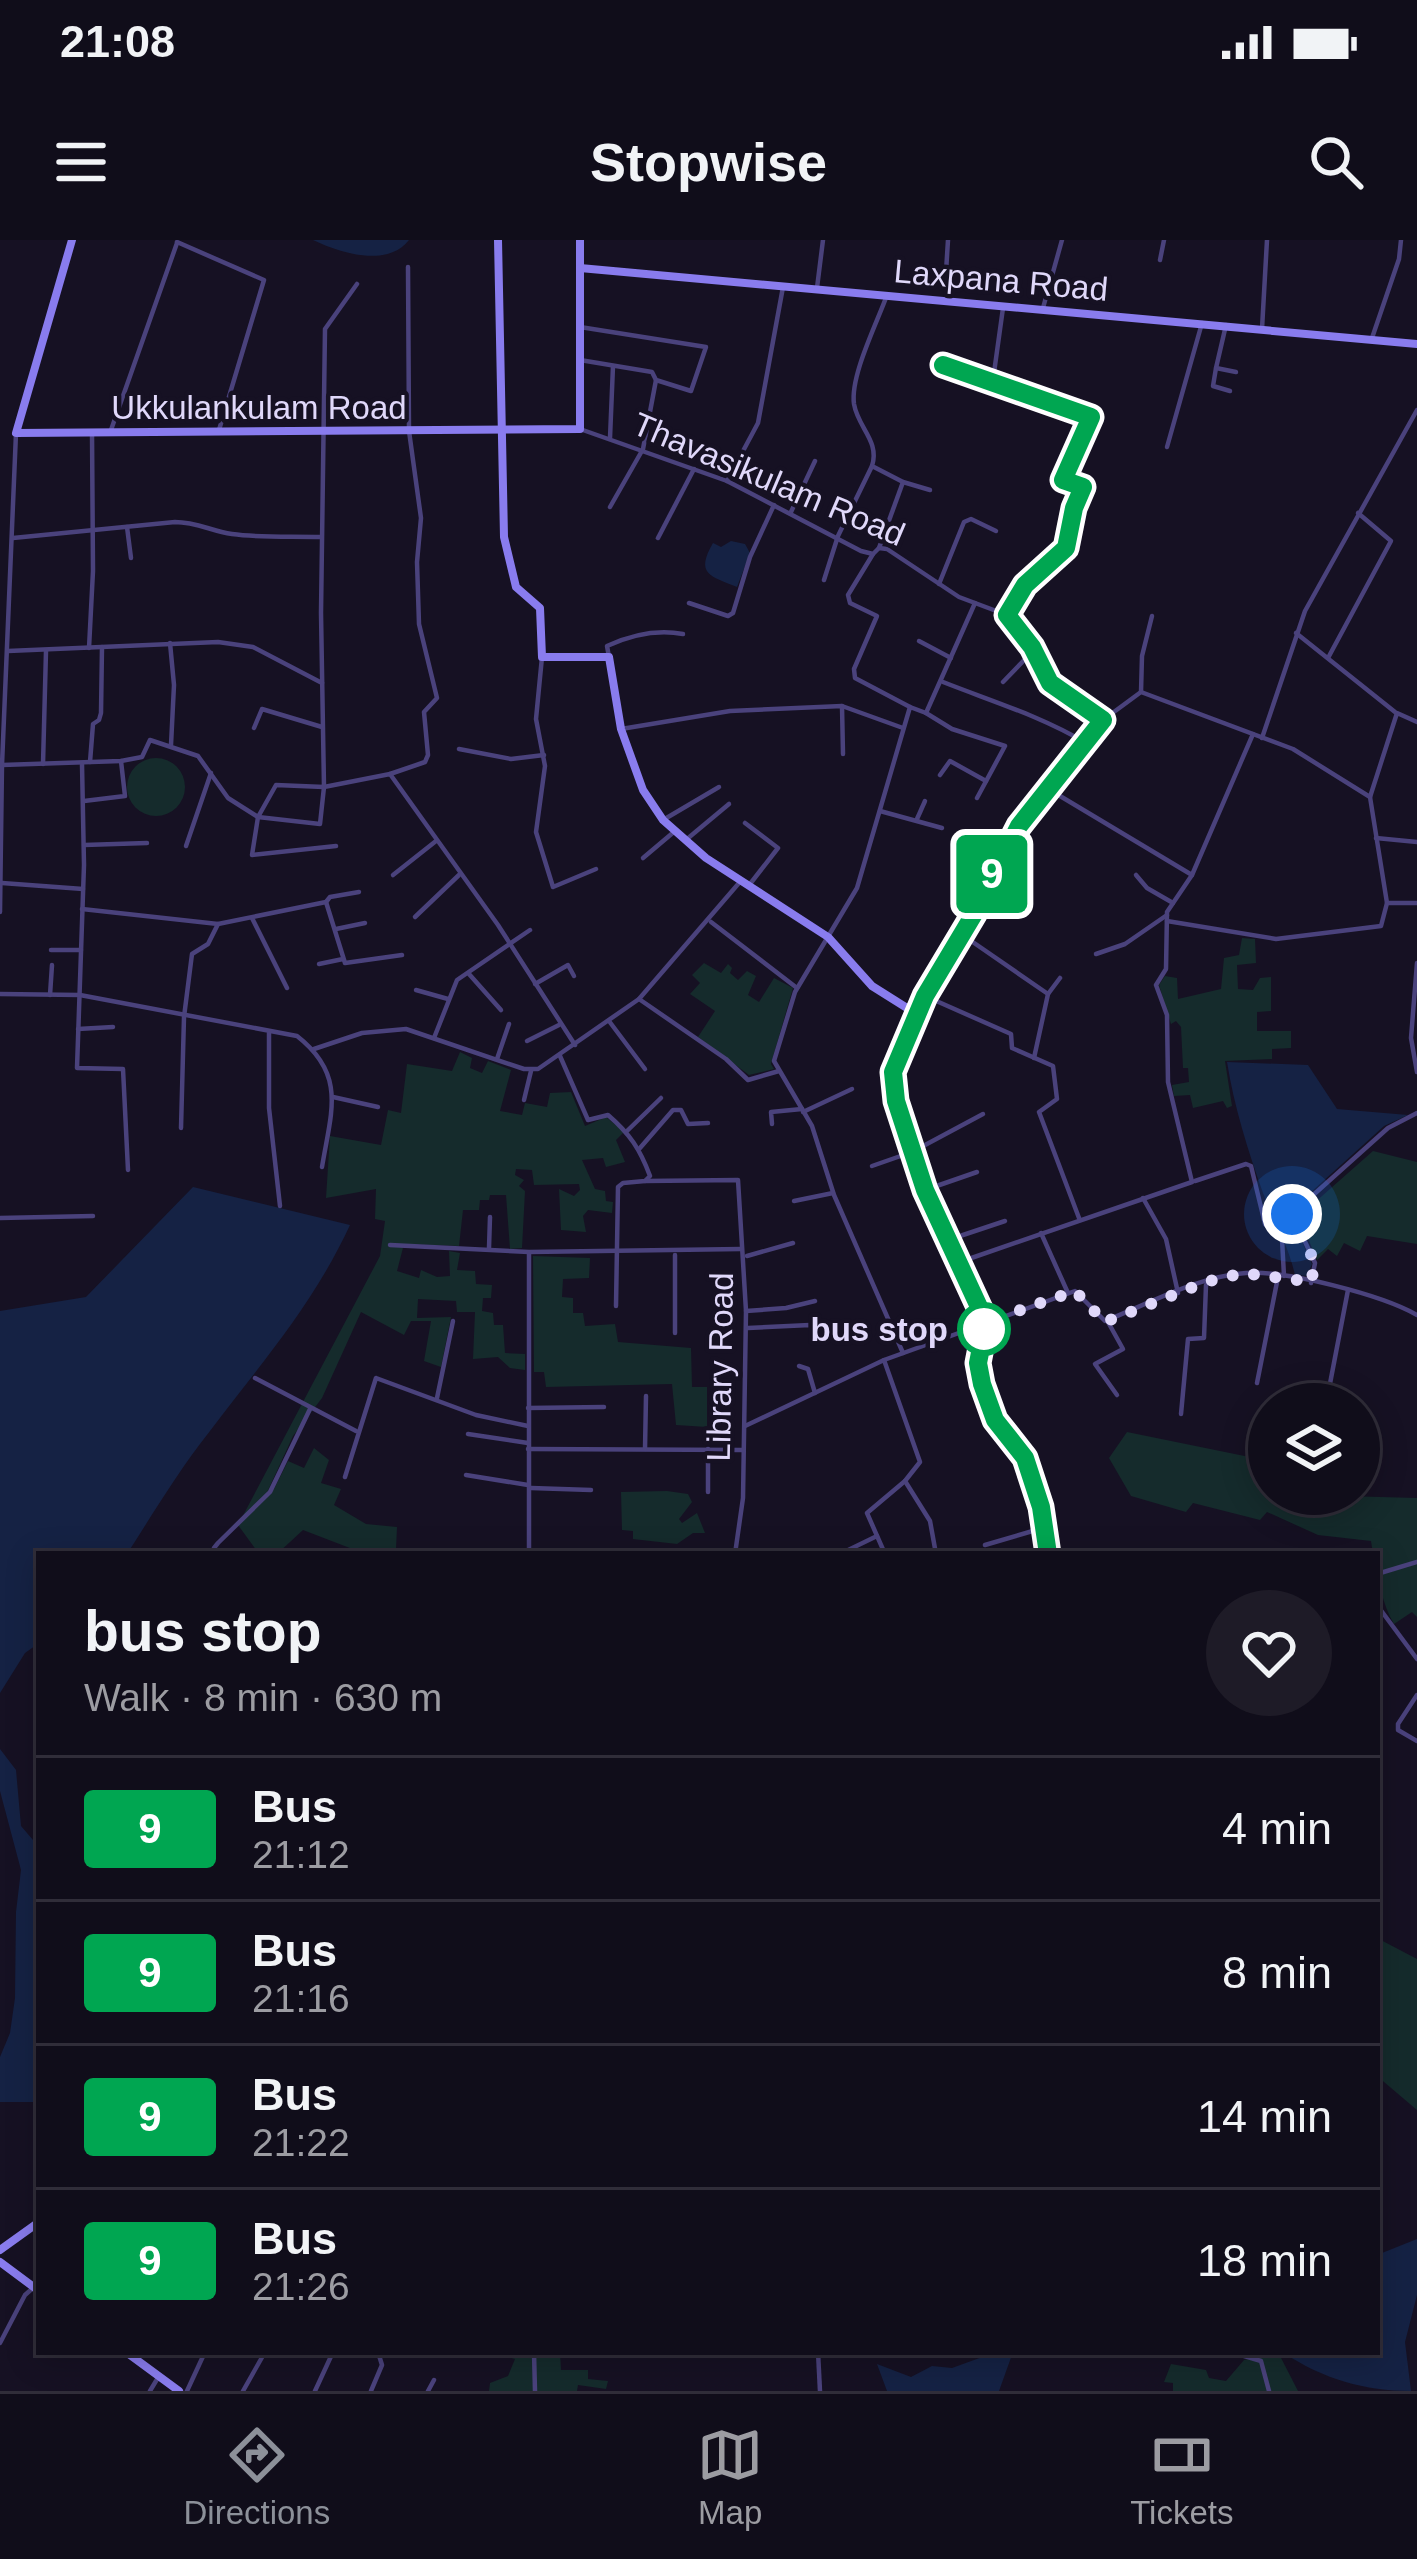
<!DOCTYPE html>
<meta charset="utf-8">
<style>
body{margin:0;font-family:Helvetica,sans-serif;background:#1e1b27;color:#f1f3f6;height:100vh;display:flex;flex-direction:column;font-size:45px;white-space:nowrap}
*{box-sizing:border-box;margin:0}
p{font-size:39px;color:#9c9ca2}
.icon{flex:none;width:66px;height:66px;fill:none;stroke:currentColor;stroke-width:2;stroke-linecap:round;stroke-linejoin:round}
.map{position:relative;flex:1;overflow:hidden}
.panel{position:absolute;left:36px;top:1311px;width:1344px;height:804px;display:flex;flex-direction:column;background:#100d1a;border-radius:0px;box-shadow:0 6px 30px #0003,0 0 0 3px #302d39}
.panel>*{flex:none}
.badge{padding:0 24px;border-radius:9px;font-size:42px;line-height:78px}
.buttons{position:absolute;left:1248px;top:1143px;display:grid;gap:24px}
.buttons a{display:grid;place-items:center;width:132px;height:132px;border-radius:50%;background:#100d1a;box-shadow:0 6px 30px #0003,0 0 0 3px #302d39;font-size:60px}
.you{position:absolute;width:60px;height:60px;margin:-30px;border:9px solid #fff;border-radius:50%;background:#1a73e8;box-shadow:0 0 0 18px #1a73e833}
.map>.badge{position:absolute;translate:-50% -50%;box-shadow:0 0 0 6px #fff}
.round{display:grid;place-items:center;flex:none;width:126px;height:126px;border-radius:63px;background:#1e1b27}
.head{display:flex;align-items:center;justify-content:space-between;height:204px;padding:0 48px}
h1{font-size:57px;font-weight:700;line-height:90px}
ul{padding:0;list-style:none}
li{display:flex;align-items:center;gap:36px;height:144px;padding:0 48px;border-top:3px solid #302d39}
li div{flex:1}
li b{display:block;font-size:45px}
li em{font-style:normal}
li .badge{min-width:132px;font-weight:700;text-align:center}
.status{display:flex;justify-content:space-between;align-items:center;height:84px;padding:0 60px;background:#100d1a;direction:ltr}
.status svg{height:33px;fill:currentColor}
header{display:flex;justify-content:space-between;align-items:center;height:156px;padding:0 48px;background:#100d1a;font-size:54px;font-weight:700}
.tab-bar{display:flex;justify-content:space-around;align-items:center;height:168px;border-top:3px solid #302d39;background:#100d1a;font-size:33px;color:#9c9ca2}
.tab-bar a{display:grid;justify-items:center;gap:6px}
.tab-bar .on{color:#8c9099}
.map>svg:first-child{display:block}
</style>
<div class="status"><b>21:08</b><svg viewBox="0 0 49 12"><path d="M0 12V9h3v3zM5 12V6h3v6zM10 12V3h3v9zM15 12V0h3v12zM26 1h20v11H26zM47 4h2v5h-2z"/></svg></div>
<header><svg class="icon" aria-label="menu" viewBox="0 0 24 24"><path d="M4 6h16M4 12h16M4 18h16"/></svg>Stopwise<svg class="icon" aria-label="search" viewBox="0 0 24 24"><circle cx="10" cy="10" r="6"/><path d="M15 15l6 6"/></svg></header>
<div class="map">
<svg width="1417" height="2151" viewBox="0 0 1417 2151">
<rect width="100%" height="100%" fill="#161123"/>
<g fill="#152b2c">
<circle cx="156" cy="547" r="29"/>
<polygon points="1242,698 1255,699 1256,723 1237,725 1238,749 1253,750 1260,738 1271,737 1271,771 1257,772 1257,791 1291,791 1291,808 1272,809 1272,819 1225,821 1232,866 1227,868 1223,861 1193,868 1190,855 1174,856 1172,845 1189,842 1188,828 1183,828 1181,787 1176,781 1171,784 1159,745 1165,736 1177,738 1178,759 1221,749 1224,718 1239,715"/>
<polygon points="704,723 721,733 728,724 732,728 730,733 738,740 747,731 756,736 748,755 759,762 774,738 793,748 771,824 774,829 749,835 698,797 715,771 690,754 700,743 692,735"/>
<polygon points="460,812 472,818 470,828 482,833 488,821 511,830 500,871 522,875 525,863 547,867 550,853 571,852 585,886 606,877 624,892 616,900 625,922 606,927 603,918 582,920 595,949 605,951 606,961 613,962 612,973 588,970 583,976 586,992 561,990 559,949 574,956 580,950 579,944 534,945 532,930 516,929 515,935 524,940 519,946 525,951 522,1008 510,1009 506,955 490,955 489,960 480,960 479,970 463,970 459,1006 404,1004 397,1031 419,1038 421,1030 437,1037 450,1036 449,1011 460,1013 457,1030 475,1031 476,1044 492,1045 491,1058 483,1058 482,1071 493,1073 494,1085 503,1085 505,1113 525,1114 525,1130 510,1128 498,1117 473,1119 475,1072 457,1072 456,1061 418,1059 417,1078 451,1077 441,1127 424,1121 431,1081 411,1081 404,1095 361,1072 322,1158 293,1196 265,1257 274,1249 288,1221 304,1228 314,1208 329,1220 321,1243 341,1249 334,1265 366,1284 397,1287 396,1309 418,1310 418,1314 357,1314 355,1310 303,1290 277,1314 259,1314 238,1285 380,1016 385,981 375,979 376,949 326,958 330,896 381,905 388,870 401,873 407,824 452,831"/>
<polygon points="1373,911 1417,922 1417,1004 1367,996 1360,1011 1344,1003 1337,1016 1328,1009 1317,1020 1307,996 1315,986 1305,971"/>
<polygon points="533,1016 590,1018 589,1038 563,1039 562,1057 573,1058 573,1073 583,1073 585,1086 615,1084 618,1102 691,1108 692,1147 707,1147 707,1187 676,1185 672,1144 546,1147 544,1132 534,1132"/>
<path d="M 1127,1192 L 1269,1221 L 1269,1254 L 1417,1258 L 1417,1377 L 1412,1372 L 1394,1384 C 1382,1364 1377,1337 1377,1314 L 1373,1314 L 1371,1301 L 1318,1295 L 1267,1272 L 1260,1280 L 1193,1263 L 1186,1272 L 1131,1256 L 1109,1218 Z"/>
<polygon points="667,1251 688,1254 692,1262 679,1279 682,1283 697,1273 705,1293 693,1293 677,1304 633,1299 633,1291 622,1290 621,1252"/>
<polygon points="1377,1698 1417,1719 1417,1870 1377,1836"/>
<polygon points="490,2112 560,2112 561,2130 588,2130 588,2139 608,2141 606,2149 578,2145 577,2151 489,2151 490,2143 508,2136 515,2119"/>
<polygon points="1278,2112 1298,2151 1173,2151 1173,2143 1164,2142 1171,2124 1206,2130 1209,2138 1226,2141 1244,2120"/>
</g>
<g fill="#152244">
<path d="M 313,0 L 409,0 C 387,28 340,13 313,0 Z"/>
<path d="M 731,301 L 745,304 L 750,313 L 737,347 C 710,336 695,334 713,303 L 721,307 Z"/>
<path d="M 1227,822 L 1308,825 L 1337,869 L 1408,875 L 1384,886 L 1289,972 L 1312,1024 L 1307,1036 L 1295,1035 C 1288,1004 1274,982 1263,953 C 1248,911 1234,866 1227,822 Z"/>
<path d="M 193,947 L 350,985 C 313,1065 262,1122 210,1191 C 179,1230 154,1272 127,1314 L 39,1314 L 39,1403 L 25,1413 L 0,1453 L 0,1071 L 86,1057 Z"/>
<polygon points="0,1509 16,1530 21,1586 39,1607 39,1862 0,1862 0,1817 10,1793 15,1758 16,1672 21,1630 0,1551"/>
<path d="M 1417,1999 L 1417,2055 L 1405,2102 L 1411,2151 C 1365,2151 1323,2139 1284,2113 L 1377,2112 L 1377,2015 Z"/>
<polygon points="996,2112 1013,2112 999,2151 887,2151 877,2124 911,2137 932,2126 952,2128"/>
</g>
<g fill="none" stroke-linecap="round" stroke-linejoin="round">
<g stroke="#4a427c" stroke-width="4.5">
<polyline points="177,2 264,40 219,190"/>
<polyline points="1160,20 1164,0"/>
<polyline points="946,32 948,0"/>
<polyline points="817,48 823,0"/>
<path d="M 887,55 C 877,83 850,136 854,164 C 858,188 880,201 872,226 L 903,242 L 930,250"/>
<polyline points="1043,68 1062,0"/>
<polyline points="1226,85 1216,128 1236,132"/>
<polyline points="580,87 706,107 691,151 656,140 652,132 580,120"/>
<polyline points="1262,89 1267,0"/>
<polyline points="1372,98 1399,19 1401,0"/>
<polyline points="1216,128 1213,146 1230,151"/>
<polyline points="993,140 1003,68"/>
<polyline points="580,189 727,241 861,311 873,314 879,308 887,309 959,357 1007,375"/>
<polyline points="111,190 177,3"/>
<polyline points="610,198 613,126"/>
<polyline points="1167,207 1202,83"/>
<polyline points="727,241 758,183 783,47"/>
<polyline points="610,267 643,209 656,140"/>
<polyline points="791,272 815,221"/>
<polyline points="127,287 131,318"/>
<path d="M 13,298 L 175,282 C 197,282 211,291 232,294 C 261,298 292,296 321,297"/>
<polyline points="658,298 694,229"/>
<polyline points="879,308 903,242"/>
<polyline points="873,314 848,355 850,363 877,376 854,429 855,438 910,467"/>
<polyline points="824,340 838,296 872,226"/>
<polyline points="939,344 964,282 971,279 996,291"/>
<polyline points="689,363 728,376 733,373 750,317 774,265"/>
<polyline points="1296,393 1395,472"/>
<polyline points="919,401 951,418"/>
<polyline points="170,403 174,445 171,505"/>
<polyline points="89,408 93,331 92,192"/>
<polyline points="8,411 218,402 253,407 322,443"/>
<polyline points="542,417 536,479 545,526 536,592 553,647 596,629"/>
<path d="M 609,417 L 607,406 C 631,395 656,389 683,394"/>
<polyline points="1328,418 1391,301 1358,273"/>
<path d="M 943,442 C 991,461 1041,476 1086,503"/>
<polyline points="1003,442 1032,412"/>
<polyline points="1141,452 1142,416 1152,376"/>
<polyline points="842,466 843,514"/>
<polyline points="926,473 952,489 1005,506 977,558"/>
<polyline points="1103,480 1141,452 1293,509 1370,557"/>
<polyline points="1417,482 1397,473 1370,557 1387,663 1417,663"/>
<polyline points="254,488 262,469 322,487"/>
<polyline points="621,489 730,471 842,466 903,488"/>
<polyline points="1262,498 1305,371 1417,170"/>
<polyline points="459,509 511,519 544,515"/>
<polyline points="90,522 93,484 99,480 101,473 102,407"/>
<polyline points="43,524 46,411"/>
<polyline points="82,524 84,625 77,828 123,829 128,930"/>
<polyline points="2,525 121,521 142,517 150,500 198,516 228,558 258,577 276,545 324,547 321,373 325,89 357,44"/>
<polyline points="390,534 425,522 428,515 424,472 437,458 419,384 417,322 421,278 409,191 408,27"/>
<polyline points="940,535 950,521 986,541"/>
<polyline points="1050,550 1192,635"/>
<polyline points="84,561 125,556 121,521"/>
<polyline points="880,571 942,588"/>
<polyline points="917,579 925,561"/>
<polyline points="663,580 719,547"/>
<polyline points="745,583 778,608 750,644"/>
<polyline points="1376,598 1417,602"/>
<polyline points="687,599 729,564"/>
<polyline points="84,605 147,603"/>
<polyline points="186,606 211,533"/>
<polyline points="336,606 252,615 258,577 320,584 324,547 390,534 498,685 575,805"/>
<polyline points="643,618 675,591"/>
<polyline points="393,635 436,601"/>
<polyline points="1136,635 1147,648 1173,663"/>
<polyline points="2,643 83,649"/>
<polyline points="326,662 330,657 359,652"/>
<polyline points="82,669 218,684 208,704 192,714 184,777 181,888"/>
<polyline points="0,672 2,525 16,193"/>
<polyline points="415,677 459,635"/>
<polyline points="252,678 287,748"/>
<polyline points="1167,681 1276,699 1381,686 1387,663"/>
<polyline points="711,682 797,748"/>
<polyline points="218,684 326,662 345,723 402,715"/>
<polyline points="336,689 365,683"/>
<polyline points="964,696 1048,754"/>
<polyline points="51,710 81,710"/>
<polyline points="1096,714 1125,704 1167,675"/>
<polyline points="1417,723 1411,798 1417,832"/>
<polyline points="319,724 343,719"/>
<polyline points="469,734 501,770"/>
<polyline points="535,744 568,725 574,736"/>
<polyline points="416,750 448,759"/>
<path d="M 0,754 L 80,755 L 297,796 C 347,835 331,872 322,927"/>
<polyline points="50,755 52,725"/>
<polyline points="925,756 1011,794 1012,808 1053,826 1057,859 1039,872 1079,978"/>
<polyline points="639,759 726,819 748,840 779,831"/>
<polyline points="918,775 925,756 974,675 1020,587 1103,480 1050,443 1032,407 1007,375 1025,345 1066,308 1074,268 1083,247 1062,240 1091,177 943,126"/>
<polyline points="609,781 645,829"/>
<polyline points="78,789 113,787"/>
<polyline points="269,793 269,868 280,966"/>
<polyline points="434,798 457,740 530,690"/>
<polyline points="527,801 559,785"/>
<polyline points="314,809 362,793 406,789 524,829 538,829 639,759 739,643"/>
<path d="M 560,816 L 588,880 L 608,875 C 630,894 640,909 650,936 L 645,941 L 623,943 L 618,947 L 616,1066"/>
<polyline points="1034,818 1048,754 1060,738"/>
<polyline points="497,819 509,784"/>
<polyline points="333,857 378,867"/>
<polyline points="524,860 531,831"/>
<polyline points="803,872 852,849"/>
<polyline points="772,884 771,872 802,869"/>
<polyline points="627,891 661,858"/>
<polyline points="640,908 673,870 681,870 688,884 708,883"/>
<polyline points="872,926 912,912 983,874"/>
<polyline points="645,941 738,940 746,1071 743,1258 735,1314"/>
<polyline points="1195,941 1246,924 1251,926 1265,984 1282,999 1284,1036"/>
<polyline points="925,950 977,932"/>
<polyline points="1143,958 1166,999 1178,1053"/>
<polyline points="794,961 833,953"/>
<polyline points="0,978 93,976"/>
<polyline points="1041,993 1068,1053"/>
<polyline points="948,1000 1005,981"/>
<polyline points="390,1005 529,1012 741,1009"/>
<polyline points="489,1008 490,977"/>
<polyline points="529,1014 529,1314"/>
<polyline points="747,1016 793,1003"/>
<polyline points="957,1023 1192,942 1168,842 1167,775 1156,745 1166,729 1167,672 1192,635 1253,494"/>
<polyline points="1311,1043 1315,1023 1292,974 1388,888 1417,873"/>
<polyline points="746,1071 786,1068 815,1061"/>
<polyline points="1108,1082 1123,1109 1095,1124 1117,1155"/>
<polyline points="748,1088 810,1085 818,1097"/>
<polyline points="675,1093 675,1015"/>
<polyline points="903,1113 834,955 812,886 774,821 795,752 857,648 910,467 926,473 975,363"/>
<polyline points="884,1120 920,1222 905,1241 930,1281 936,1314"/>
<polyline points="799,1126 808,1129 815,1153"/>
<polyline points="255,1138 356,1191"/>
<polyline points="1257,1143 1278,1037"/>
<polyline points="1328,1154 1348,1050"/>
<polyline points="437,1158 453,1081"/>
<polyline points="528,1168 604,1167"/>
<polyline points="1181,1174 1188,1099 1204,1098 1206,1045"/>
<path d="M 745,1186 L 884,1120 L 1075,1051 L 1105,1081 C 1148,1064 1199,1036 1246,1033 C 1286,1030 1382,1055 1417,1075"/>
<polyline points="468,1194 528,1203"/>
<polyline points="528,1209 743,1210"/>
<polyline points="645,1209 646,1156"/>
<polyline points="708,1209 708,1252"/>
<polyline points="466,1235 528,1245"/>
<polyline points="345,1237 376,1138 476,1175 528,1186"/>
<polyline points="531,1248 591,1250"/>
<polyline points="985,1305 1043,1288"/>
<polyline points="218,1314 214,1308 218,1303 270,1252 310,1169"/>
<polyline points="840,1314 877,1296"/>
<polyline points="885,1314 867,1273 905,1241"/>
<polyline points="1377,1334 1417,1322"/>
<polyline points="1377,1365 1417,1419"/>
<polyline points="1417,1455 1398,1484 1398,1490 1417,1501"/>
<polyline points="0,2103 25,2055 34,2047"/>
<polyline points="534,2112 535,2151"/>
<polyline points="818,2112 820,2151"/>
<polyline points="1231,2112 1261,2121 1269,2151"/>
<polyline points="150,2151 159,2136"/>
<polyline points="187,2151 205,2112"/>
<polyline points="243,2151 265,2112"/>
<polyline points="315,2151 333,2112"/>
<polyline points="371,2151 382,2125 378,2112"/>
<polyline points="428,2151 434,2140"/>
</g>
<g stroke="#897cee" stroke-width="8">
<polyline points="72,0 16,193 580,189 580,0"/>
<polyline points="498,0 504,297 516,347 540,368 542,417 609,417 621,489 643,550 663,580 706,618 828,697 872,746 918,775 897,816 893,832 897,861 925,950 986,1082 978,1123 982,1143 995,1180 1025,1218 1041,1267 1049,1314"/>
<polyline points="580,28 1417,104"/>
<polyline points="0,2010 39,1982"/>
<polyline points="0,2022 39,2051"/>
<polyline points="126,2112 179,2151"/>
</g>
</g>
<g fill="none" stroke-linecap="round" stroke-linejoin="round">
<defs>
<polyline id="line" points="943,125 1091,177 1063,240 1083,247 1074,268 1066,308 1025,345 1007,375 1032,407 1050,443 1103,480 1019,586 974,674 925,756 893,832 896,861 925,950 986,1082 978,1123 982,1144 995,1180 1025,1218 1041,1267 1048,1314"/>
</defs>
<use href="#line" stroke="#fff" stroke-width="27"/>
<use href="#line" stroke="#00a651" stroke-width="18"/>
<polyline stroke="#e0d8fa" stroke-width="12" stroke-dasharray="0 21.6" points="984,1089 986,1082 1075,1051 1105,1082 1206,1042 1243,1033 1311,1042 1315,1023 1292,974"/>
</g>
<circle fill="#fff" stroke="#00a651" stroke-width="6" cx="984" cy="1089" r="24"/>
<g text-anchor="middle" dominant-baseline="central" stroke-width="9" stroke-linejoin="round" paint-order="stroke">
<g font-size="33" fill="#e0d8fa" stroke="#161123">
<text transform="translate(1001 40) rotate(5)">Laxpana Road</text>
<text x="259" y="167">Ukkulankulam Road</text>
<text transform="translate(769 239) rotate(23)">Thavasikulam Road</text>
<text transform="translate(720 1127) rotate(-89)">Library Road</text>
</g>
<g font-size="33" font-weight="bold" fill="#e0d8fa" stroke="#161123" text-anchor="end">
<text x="948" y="1089">bus stop</text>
</g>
</g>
</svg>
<div class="buttons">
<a><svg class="icon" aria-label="layers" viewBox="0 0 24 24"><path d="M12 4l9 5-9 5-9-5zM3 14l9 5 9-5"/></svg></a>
</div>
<div class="you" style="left:1292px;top:974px"></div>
<b class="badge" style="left:992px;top:634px;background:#00a651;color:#fff">9</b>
<section class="panel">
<div class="head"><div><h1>bus stop</h1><p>Walk · 8 min · 630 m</p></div><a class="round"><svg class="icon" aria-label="heart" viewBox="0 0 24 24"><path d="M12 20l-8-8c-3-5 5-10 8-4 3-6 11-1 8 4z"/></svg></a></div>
<ul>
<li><span class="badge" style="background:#00a651;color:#fff">9</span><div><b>Bus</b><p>21:12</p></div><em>4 min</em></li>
<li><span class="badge" style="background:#00a651;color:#fff">9</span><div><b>Bus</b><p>21:16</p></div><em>8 min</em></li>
<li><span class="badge" style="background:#00a651;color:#fff">9</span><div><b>Bus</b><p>21:22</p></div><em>14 min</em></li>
<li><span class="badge" style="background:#00a651;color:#fff">9</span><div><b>Bus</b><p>21:26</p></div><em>18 min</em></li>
</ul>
</section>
</div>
<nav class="tab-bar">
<a class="on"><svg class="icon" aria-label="directions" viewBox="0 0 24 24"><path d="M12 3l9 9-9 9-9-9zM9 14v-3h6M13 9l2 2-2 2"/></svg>Directions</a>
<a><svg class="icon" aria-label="map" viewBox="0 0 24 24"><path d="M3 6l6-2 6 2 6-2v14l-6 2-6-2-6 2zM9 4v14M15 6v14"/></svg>Map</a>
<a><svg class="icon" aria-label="tickets" viewBox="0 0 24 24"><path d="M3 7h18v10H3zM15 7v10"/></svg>Tickets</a>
</nav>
